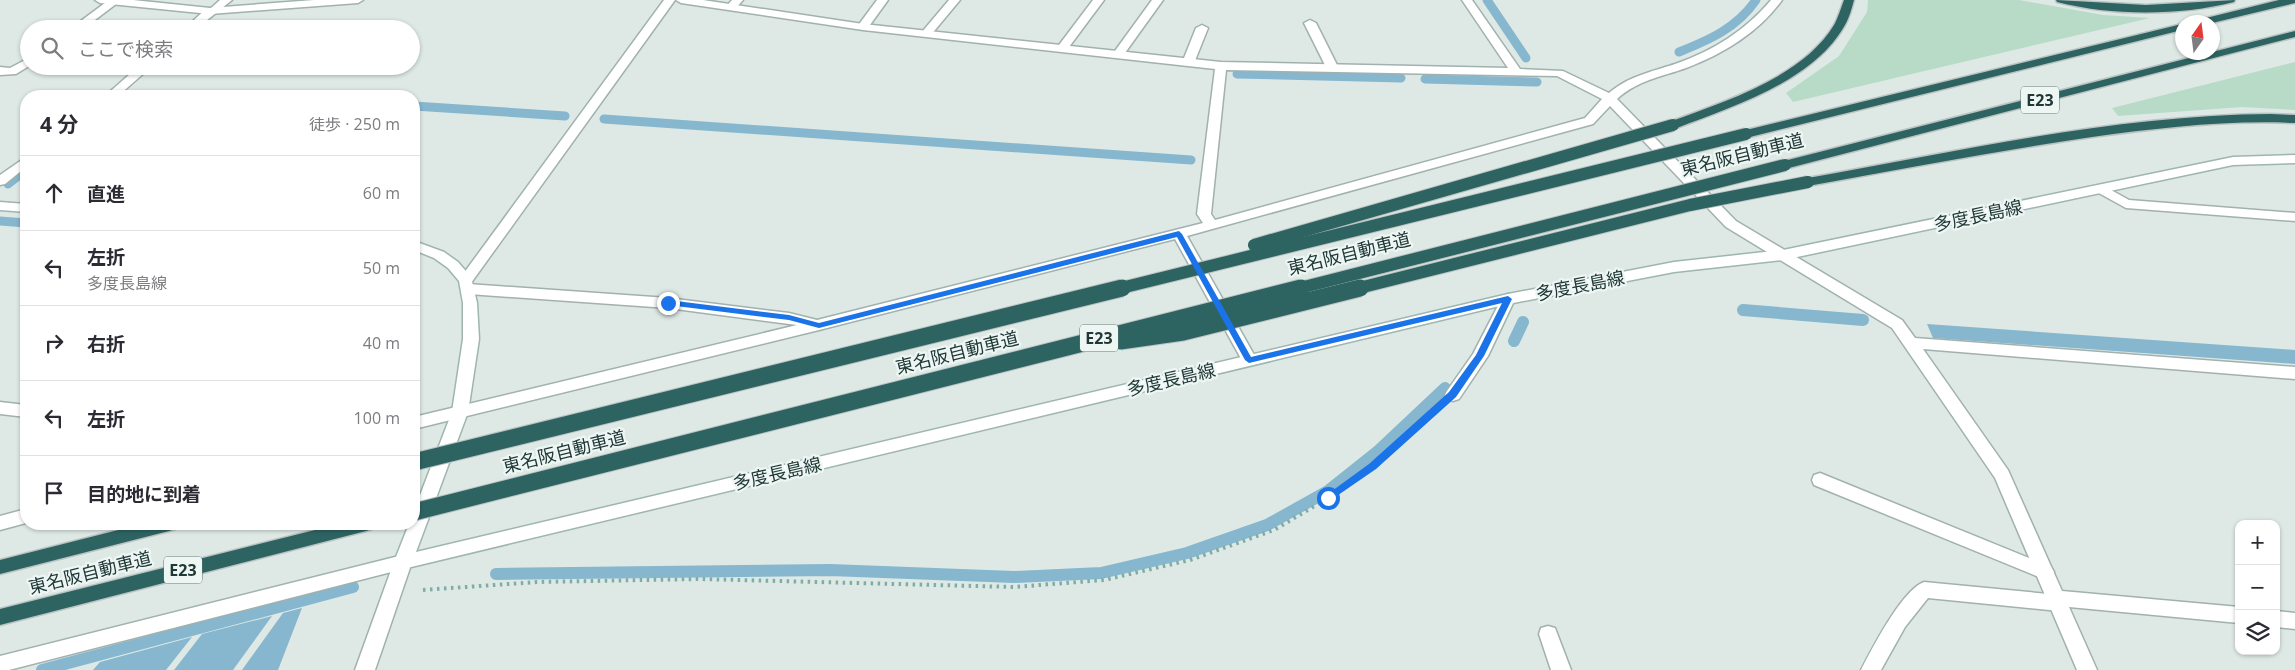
<!DOCTYPE html>
<html lang="ja">
<head>
<meta charset="utf-8">
<style>
	:root { --surface:#fff; --page:#f2f2f3; --text:#2b2b33; --muted:#7c7c81; --line:#e1e1e2 }
	body { margin:0; font-family:"Open Sans","Noto Sans JP",sans-serif; background:var(--page); color:var(--text) }
	.controls { position:absolute; right:15px; bottom:15px; display:grid; overflow:hidden; border-radius:10px; box-shadow:0 1px 4px #0004 }
	.controls button { width:45px; height:45px; display:grid; place-items:center; padding:0; border:0; border-bottom:1px solid var(--line); background:var(--surface); color:var(--text); font:25px sans-serif }
	.compass { position:absolute; left:2175px; top:15px; width:45px; height:45px; border-radius:50%; background:var(--surface); box-shadow:0 1px 4px #0004; rotate:14deg }
	.stop { position:absolute; width:15px; height:15px; margin:-11px; border:4px solid #1a73e8; border-radius:50%; background:#fff }
	.stop.end { background:#1a73e8; border-color:#fff; box-shadow:0 1px 5px #0008 }
	.list { margin:0; padding:0; list-style:none }
	h2 { display:flex; justify-content:space-between; align-items:center; height:65px; margin:0; padding:0 20px; font-size:21px }
	h2 small { font-size:16px; font-weight:400; color:var(--muted) }
	.list li { display:grid; grid-template-columns:32px 1fr auto; gap:15px; align-items:center; box-sizing:border-box; height:75px; padding:0 20px; border-top:1px solid var(--line) }
	.list b { display:block; font-size:19px; white-space:nowrap }
	.list p { margin:0; font-size:16px; white-space:nowrap; color:var(--muted) }
	.list em { font-size:16px; font-style:normal; color:var(--muted) }
	.icon { flex:none; width:28px; height:28px; fill:none; stroke:currentColor; stroke-width:2; stroke-linecap:round; stroke-linejoin:round }
	.map { position:relative; flex:none; width:2295px; height:670px; overflow:hidden }
	.search { position:absolute; background:var(--surface); box-shadow:0 1px 4px #0004; left:20px; top:20px; width:400px; height:55px; display:flex; align-items:center; gap:12px; box-sizing:border-box; padding:0 18px; border-radius:28px; color:var(--muted); font-size:19px }
	.panel { position:absolute; background:var(--surface); box-shadow:0 1px 4px #0004; left:20px; top:90px; width:400px; height:440px; border-radius:20px }
	.map>svg:first-child { display:block }
	.green { fill:#b7dbc7 }
	.water { fill:#86b7ce }
	.lines { fill:none; stroke-linecap:round; stroke-linejoin:round }
	.stream-far1 { stroke:#86b7ce; stroke-width:9 }
	.stream { stroke:#86b7ce; stroke-width:12 }
	.service-casing { stroke:#a1b1ae; stroke-width:3 }
	.minor-casing { stroke:#a1b1ae; stroke-width:3 }
	.tertiary-casing { stroke:#a1b1ae; stroke-width:3 }
	.secondary-casing { stroke:#9eb5b0; stroke-width:3 }
	.motorway-casing { stroke:#bcc4c3; stroke-width:3 }
	.path { stroke:#7fada6; stroke-width:4; stroke-dasharray:2.5 4.5; stroke-linecap:butt }
	.service { fill:#fff; fill-rule:evenodd }
	.minor { fill:#fff; fill-rule:evenodd }
	.tertiary { fill:#fff; fill-rule:evenodd }
	.secondary { fill:#fff; fill-rule:evenodd }
	.motorway { fill:#2d6462; fill-rule:evenodd }
	.motorway-bridge-far1-casing { stroke:#bcc4c3; stroke-width:14; stroke-linecap:butt }
	.motorway-bridge-casing { stroke:#bcc4c3; stroke-width:19; stroke-linecap:butt }
	.motorway-bridge-far1 { stroke:#2d6462; stroke-width:12 }
	.motorway-bridge { stroke:#2d6462; stroke-width:17 }
	.route { fill:#1a73e8 }
	.labels { text-anchor:middle; dominant-baseline:central; stroke-width:4.5; stroke-linejoin:round; paint-order:stroke }
	.shield { fill:#eef6f4; stroke:#5e726f; stroke-width:1 }
	.shield-label { font-size:16px; font-weight:bold; fill:#203936 }
	.street-label { font-size:18px; fill:#203936; stroke:#eef6f4 }
</style>
</head>
<body>
<div class="map">
<svg width="2295" height="670" viewBox="0 0 2295 670">
	<rect width="100%" height="100%" fill="#dee9e6"/>
	<!-- green -->
	<g class="green">
		<polygon points="1868,0 2019,0 2103,15 2150,18 1793,102 1786,93 1839,56 1867,12"/>
		<polygon points="2295,62 2295,110 2242,107 2118,116 2112,108"/>
	</g>
	<!-- water -->
	<g class="water">
		<polygon points="1927,324 2295,350 2295,364 1933,338"/>
		<polygon points="302,608 278,670 242,670 283,613"/>
		<polygon points="272,616 233,670 174,670 202,634"/>
		<polygon points="192,637 166,670 93,670 100,662"/>
	</g>
	<g class="lines">
		<!-- stream-far1 -->
		<g class="stream-far1">
			<polyline points="1487,0 1526,58"/>
			<path d="M1679,52c30,-12 58,-24 77,-52"/>
			<polyline points="1237,74 1401,78"/>
			<polyline points="1425,79 1537,82"/>
			<polyline points="414,106 565,116"/>
			<polyline points="604,119 1191,160"/>
			<polyline points="8,184 26,170"/>
			<polyline points="0,221 26,223"/>
		</g>
		<!-- stream -->
		<g class="stream">
			<polyline points="1743,310 1863,320"/>
			<polyline points="1514,341 1523,322"/>
			<polyline points="496,574 830,570 1014,577 1101,573 1187,553 1267,525 1328,491 1377,452 1445,388"/>
			<polyline points="42,670 353,587"/>
		</g>
		<defs>
			<g id="service">
				<polygon points="109,0 120,1 83,29 70,29"/>
				<polygon points="220,0 232,0 196,29 184,29 206,9 211,8"/>
				<polygon points="732,0 743,0 735,9 727,9 726,7"/>
				<polygon points="877,0 888,0 867,29 859,29 857,27"/>
				<polygon points="949,0 960,0 930,36 922,36 920,34 922,32"/>
				<polygon points="1093,0 1104,0 1066,51 1058,51 1056,49"/>
				<polygon points="1152,0 1163,0 1122,57 1114,57 1112,55"/>
				<polygon points="1310,20 1316,23 1339,69 1337,71 1329,71 1327,69 1304,23"/>
				<polygon points="1202,25 1208,28 1194,63 1192,65 1184,65 1182,63 1196,28"/>
				<polygon points="29,58 29,66 16,74 0,75 0,67 10,68"/>
				<polygon points="139,66 152,66 118,96 105,96"/>
				<polygon points="26,157 26,167 5,184 0,185 0,175"/>
				<polygon points="1820,473 2051,567 2054,572 2051,577 2045,579 2039,577 1814,485 1812,480 1814,475"/>
				<path d="M1924,582l135,13 6,3 3,5 -3,5 -6,3 -131,-13 -23,29 -24,43h-20c11,-21 41,-80 63,-88z"/>
				<polygon points="1548,626 1555,628 1571,670 1551,670 1539,634 1541,628"/>
			</g>
			<g id="minor">
				<polygon points="95,0 133,0 210,8 314,0 363,0 358,3 210,14 100,3"/>
				<path d="M664,0h11l-204,283 -3,1 200,14 121,15 28,7 386,-97 -6,-9 18,-145 -352,-39 -182,-27 -5,-3h27l160,24 358,38 287,6 -46,-68h10l48,69 43,2 46,22c20,-17 42,-21 66,-29 38,-13 71,-34 96,-64h11c-23,32 -59,54 -96,68 -25,9 -48,12 -69,31l119,122 166,99 13,18 380,29v12l-372,-30 85,121 54,121 177,16v16l-170,-16 28,63h-20l-82,-192 -103,-150 -166,-101 -116,-121 -17,18 -406,112 70,124 -3,4h-10l-69,-125 -356,91 -405,99v-12l383,-92 -129,-17 -200,-14 -5,-2 -2,-3 5,-4 -5,-2 -2,-3 2,-3zM1226,70l331,6 45,23 -17,19 -370,102 -4,-6z"/>
				<polygon points="2102,185 2129,200 2295,213 2295,221 2126,208 2097,192 2095,189"/>
				<polygon points="1508,294 1513,296 1515,299 1488,356 1459,399 1453,401 1447,399 1445,395 1447,391 1473,354 1503,296"/>
				<polygon points="0,402 26,405 26,417 0,414"/>
				<polygon points="26,509 26,523 0,530 0,516"/>
				<polygon points="403,555 409,557 412,562 409,567 403,569 9,670 0,670 0,656"/>
				<polygon points="2276,611 2295,613 2295,629 2276,627"/>
			</g>
			<polygon id="tertiary" points="403,555 409,557 412,562 375,670 355,670 394,562 397,557"/>
			<g id="secondary">
				<polygon points="2295,155 2295,163 2233,165 1783,260 1674,272 1508,304 403,569 397,567 394,562 409,524 414,524 414,511 452,412 463,339 463,303 459,281 448,268 434,258 414,250 414,241 444,252 458,262 471,277 477,303 479,339 468,412 416,552 1508,294 1674,262 1783,250 2233,157"/>
				<polygon points="0,202 26,204 26,212 0,210"/>
			</g>
			<g id="motorway">
				<path d="M1844,0h10c-2,8 -5,18 -9,25 -31,56 -111,81 -168,103h-8l-2,-3 2,-3c54,-20 133,-44 165,-97 4,-7 7,-17 10,-25z"/>
				<path d="M2056,0l90,5 89,-5 -1,2c-55,14 -122,14 -177,0z"/>
				<polygon points="2279,0 2295,0 2295,3 2212,23 2196,22 2198,20"/>
				<polygon points="2182,24 2182,30 1746,138 1740,134 1742,131"/>
				<polygon points="2295,31 2295,37 1785,169 1779,165 1780,162"/>
				<path d="M2271,114l24,1v8c-69,-3 -136,5 -203,14 -95,14 -190,32 -284,49l-7,-4 7,-4c152,-27 308,-63 463,-64z"/>
				<polygon points="142,524 178,524 175,529 169,531 0,574 0,560"/>
				<polygon points="339,524 375,524 372,529 366,531 0,625 0,609"/>
			</g>
		</defs>
		<!-- service casing -->
		<use href="#service" class="service-casing"/>
		<!-- minor casing -->
		<use href="#minor" class="minor-casing"/>
		<!-- tertiary casing -->
		<use href="#tertiary" class="tertiary-casing"/>
		<!-- secondary casing -->
		<use href="#secondary" class="secondary-casing"/>
		<!-- motorway casing -->
		<use href="#motorway" class="motorway-casing"/>
		<!-- path -->
		<polyline class="path" points="423,590 537,582 700,579 1014,587 1104,580 1190,560 1274,530 1328,498 1373,466 1434,412"/>
		<!-- service -->
		<use href="#service" class="service"/>
		<!-- minor -->
		<use href="#minor" class="minor"/>
		<!-- tertiary -->
		<use href="#tertiary" class="tertiary"/>
		<!-- secondary -->
		<use href="#secondary" class="secondary"/>
		<!-- motorway -->
		<use href="#motorway" class="motorway"/>
		<defs>
			<g id="motorway-bridge-far1">
				<polyline points="1254,245 1673,125"/>
				<polyline points="1117,289 1746,134"/>
				<polyline points="1296,289 1785,165"/>
				<polyline points="1355,289 1690,205 1808,182"/>
			</g>
			<g id="motorway-bridge">
				<polyline points="1120,341 1183,332 1360,288"/>
				<polyline points="414,462 1122,288"/>
				<polyline points="414,512 1301,288"/>
			</g>
		</defs>
		<!-- motorway-bridge-far1 casing -->
		<use href="#motorway-bridge-far1" class="motorway-bridge-far1-casing"/>
		<!-- motorway-bridge casing -->
		<use href="#motorway-bridge" class="motorway-bridge-casing"/>
		<!-- motorway-bridge-far1 -->
		<use href="#motorway-bridge-far1" class="motorway-bridge-far1"/>
		<!-- motorway-bridge -->
		<use href="#motorway-bridge" class="motorway-bridge"/>
	</g>
	<!-- route -->
	<polygon class="route" points="1179,231 1182,234 1251,357 1508,296 1512,299 1484,356 1456,397 1376,469 1328,502 1324,498 1325,496 1369,464 1449,392 1476,355 1502,303 1249,363 1245,360 1177,237 819,328 789,320 668,305 664,303 668,300 789,315 819,323"/>
	<g class="labels">
		<!-- shield labels -->
		<g class="shield">
			<rect x="2021" y="86.5" width="38" height="27" rx="4"/>
			<rect x="1080" y="324.5" width="38" height="27" rx="4"/>
			<rect x="164" y="556.5" width="38" height="27" rx="4"/>
		</g>
		<g class="shield-label">
			<text x="2040" y="100">E23</text>
			<text x="1099" y="338">E23</text>
			<text x="183" y="570">E23</text>
		</g>
		<!-- street labels -->
		<g class="street-label">
			<text transform="translate(1742 154) rotate(-14)">東名阪自動車道</text>
			<text transform="translate(1978 215) rotate(-12)">多度長島線</text>
			<text transform="translate(1349 253) rotate(-14)">東名阪自動車道</text>
			<text transform="translate(1580 285) rotate(-11)">多度長島線</text>
			<text transform="translate(957 352) rotate(-14)">東名阪自動車道</text>
			<text transform="translate(1171 379) rotate(-13)">多度長島線</text>
			<text transform="translate(564 451) rotate(-14)">東名阪自動車道</text>
			<text transform="translate(777 473) rotate(-13)">多度長島線</text>
			<text transform="translate(90 572) rotate(-14)">東名阪自動車道</text>
		</g>
	</g>
</svg>
<div class="controls">
<button>+</button>
<button>−</button>
<button><svg class="icon" aria-label="layers" viewBox="0 0 24 24"><path d="M12 4l9 5-9 5-9-5zM3 14l9 5 9-5"/></svg></button>
</div>
<svg class="compass" viewBox="-18 -18 36 36"><path d="M0-13l5 13h-10z" fill="#e53935"/><path d="M0 13l5-13h-10z" fill="#7c7c81"/></svg>
<div class="stop" style="left:1328px;top:498px"></div>
<div class="stop end" style="left:668px;top:303px"></div>
<div class="search"><svg class="icon" aria-label="search" viewBox="0 0 24 24"><circle cx="10" cy="10" r="6"/><path d="M15 15l6 6"/></svg>ここで検索</div>
<section class="panel">
<h2>4 分<small>徒歩 · 250 m</small></h2>
<ul class="list">
<li><svg class="icon" aria-label="ahead" viewBox="0 0 24 24"><path d="M12 20V5M6 11l6-6 6 6"/></svg><div><b>直進</b></div><em>60 m</em></li>
<li><svg class="icon" aria-label="left" viewBox="0 0 24 24"><path d="M17 20v-9H6M10 6l-5 5 5 5"/></svg><div><b>左折</b><p>多度長島線</p></div><em>50 m</em></li>
<li><svg class="icon" aria-label="right" viewBox="0 0 24 24"><path d="M7 20v-9h11M14 6l5 5-5 5"/></svg><div><b>右折</b></div><em>40 m</em></li>
<li><svg class="icon" aria-label="left" viewBox="0 0 24 24"><path d="M17 20v-9H6M10 6l-5 5 5 5"/></svg><div><b>左折</b></div><em>100 m</em></li>
<li><svg class="icon" aria-label="arrive" viewBox="0 0 24 24"><path d="M6 21V4h12l-3 4 3 4H6"/></svg><div><b>目的地に到着</b></div></li>
</ul>
</section>
</div>
</body>
</html>
